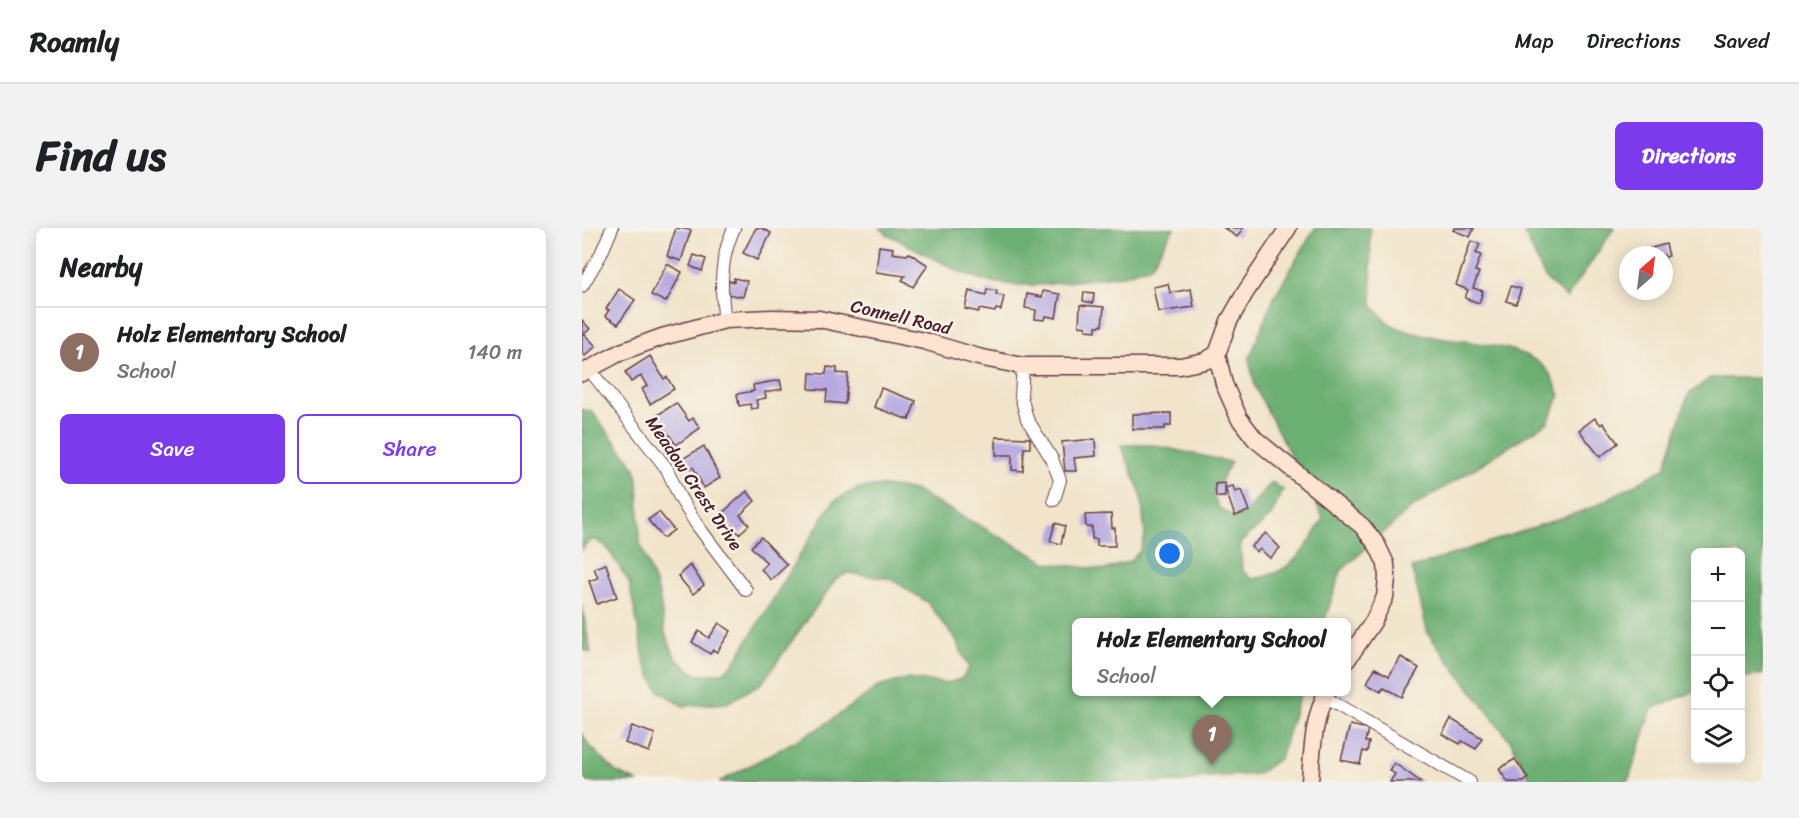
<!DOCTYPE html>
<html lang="en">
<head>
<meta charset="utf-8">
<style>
	:root { --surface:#fff; --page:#f2f2f2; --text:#202124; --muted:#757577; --line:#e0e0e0; --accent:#7c3aed }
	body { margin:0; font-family:Sriracha,sans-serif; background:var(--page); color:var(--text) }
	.controls { position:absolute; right:18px; bottom:18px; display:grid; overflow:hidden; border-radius:9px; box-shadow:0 3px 15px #0003 }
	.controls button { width:54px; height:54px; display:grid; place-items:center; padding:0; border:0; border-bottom:2px solid var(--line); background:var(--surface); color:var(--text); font:30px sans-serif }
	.compass { position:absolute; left:1037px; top:18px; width:54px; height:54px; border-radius:50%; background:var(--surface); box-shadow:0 3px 15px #0003; rotate:28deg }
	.you { position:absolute; left:588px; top:326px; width:21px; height:21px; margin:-15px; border:4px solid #fff; border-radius:50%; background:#1a73e8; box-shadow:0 0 0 9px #1a73e833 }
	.badge { display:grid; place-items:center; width:39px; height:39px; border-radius:50%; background:var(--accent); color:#fff; font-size:20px; font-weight:700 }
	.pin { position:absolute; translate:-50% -50px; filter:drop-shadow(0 2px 3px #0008) }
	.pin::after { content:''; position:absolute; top:32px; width:21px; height:18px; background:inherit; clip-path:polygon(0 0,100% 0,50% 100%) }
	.popup { position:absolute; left:490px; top:390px; width:279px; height:78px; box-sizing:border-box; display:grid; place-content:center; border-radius:9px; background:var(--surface); filter:drop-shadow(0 2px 4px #0005); font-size:20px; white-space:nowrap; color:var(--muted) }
	.popup b { font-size:22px; color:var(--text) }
	.popup::after { content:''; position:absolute; left:50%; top:100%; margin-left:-12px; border:12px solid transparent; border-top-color:var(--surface) }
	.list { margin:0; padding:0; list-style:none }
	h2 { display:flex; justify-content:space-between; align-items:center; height:78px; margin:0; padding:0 24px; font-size:26px }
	h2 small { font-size:20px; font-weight:400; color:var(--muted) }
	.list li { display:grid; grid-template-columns:39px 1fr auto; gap:18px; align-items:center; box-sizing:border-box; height:90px; padding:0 24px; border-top:2px solid var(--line) }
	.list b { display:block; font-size:22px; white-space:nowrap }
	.list p { margin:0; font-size:20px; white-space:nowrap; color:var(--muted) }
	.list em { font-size:20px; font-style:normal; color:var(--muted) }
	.actions { display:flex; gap:12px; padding:18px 24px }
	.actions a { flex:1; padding:14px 0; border:2px solid var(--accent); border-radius:9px; text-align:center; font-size:21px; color:var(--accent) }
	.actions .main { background:var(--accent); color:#fff }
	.icon { flex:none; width:33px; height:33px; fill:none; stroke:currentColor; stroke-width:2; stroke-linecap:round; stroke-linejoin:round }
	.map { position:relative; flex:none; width:1181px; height:554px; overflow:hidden; border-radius:9px }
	header { display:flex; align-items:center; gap:36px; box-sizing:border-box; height:84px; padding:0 30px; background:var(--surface); border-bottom:2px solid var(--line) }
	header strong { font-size:28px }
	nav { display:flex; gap:33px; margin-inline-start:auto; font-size:21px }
	.intro { display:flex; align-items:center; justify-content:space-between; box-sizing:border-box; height:144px; padding:0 36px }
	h1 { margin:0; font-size:42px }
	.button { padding:15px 27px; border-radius:9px; background:var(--accent); color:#fff; font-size:21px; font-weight:700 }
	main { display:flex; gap:36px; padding:0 36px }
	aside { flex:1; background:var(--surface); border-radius:9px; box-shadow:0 3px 15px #0003 }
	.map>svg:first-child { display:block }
	.forest { fill:#6caf72; stroke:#5b674e; stroke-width:1.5 }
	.building { fill:#b6a9e0 }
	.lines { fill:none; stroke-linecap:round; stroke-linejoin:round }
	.street-casing { stroke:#633d43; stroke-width:14 }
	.secondary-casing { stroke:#633d43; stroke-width:19 }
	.street { stroke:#fff; stroke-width:12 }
	.secondary { stroke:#fde4d1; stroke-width:16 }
	.labels { text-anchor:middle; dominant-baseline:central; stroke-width:5; stroke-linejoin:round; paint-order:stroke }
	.street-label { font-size:18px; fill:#4a1f2b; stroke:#f7f3e8 }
</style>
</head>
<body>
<header>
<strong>Roamly</strong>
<nav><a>Map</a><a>Directions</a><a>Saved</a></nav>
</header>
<div class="intro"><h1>Find us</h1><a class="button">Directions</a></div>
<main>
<aside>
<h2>Nearby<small></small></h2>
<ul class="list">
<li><span class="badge" style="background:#8d6e63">1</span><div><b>Holz Elementary School</b><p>School</p></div><em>140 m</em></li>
</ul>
<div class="actions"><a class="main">Save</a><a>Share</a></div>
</aside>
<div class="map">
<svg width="1181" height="554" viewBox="0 0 1181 554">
	<rect width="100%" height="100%" fill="#f7f3e8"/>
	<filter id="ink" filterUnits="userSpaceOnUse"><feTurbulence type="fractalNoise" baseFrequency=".0167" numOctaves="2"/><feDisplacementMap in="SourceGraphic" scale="12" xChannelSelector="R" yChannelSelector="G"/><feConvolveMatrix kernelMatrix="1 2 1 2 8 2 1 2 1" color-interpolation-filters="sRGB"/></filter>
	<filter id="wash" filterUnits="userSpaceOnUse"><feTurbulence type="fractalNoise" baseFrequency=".008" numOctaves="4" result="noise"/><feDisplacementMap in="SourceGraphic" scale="24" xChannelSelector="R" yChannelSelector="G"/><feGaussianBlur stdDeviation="1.35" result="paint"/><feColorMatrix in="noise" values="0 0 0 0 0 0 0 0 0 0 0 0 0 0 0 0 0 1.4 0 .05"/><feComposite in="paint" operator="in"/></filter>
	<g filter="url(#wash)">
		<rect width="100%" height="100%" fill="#f1e4ca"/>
		<!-- forest -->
		<g class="forest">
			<polygon points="298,0 592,0 569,38 542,47 460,57 433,57 403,53 378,44 305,6"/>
			<path d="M733,0h55l2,77c6,6 12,16 20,20 41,22 122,9 155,45 6,6 9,17 13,25l-12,27 -138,87 -69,62 -17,51h-247v70h224l-21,66 -22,16 -56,3 -16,5h-467l102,-55 57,-40 28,-8 41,4 14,-4 8,-11 -13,-28 -29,-38 -36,-23 -43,-6 -12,6 -74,104 -35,20 -44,3 -24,-15 -14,-27 -16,-82 -23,-36 -12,-7 -10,7 -2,6v-143l10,3 42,54 4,12 2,65 19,51 6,39 11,26 21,16 26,-2 11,-10 91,-149 9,-13 24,-13 26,-2 30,4 134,73 57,7 25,-9 10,-10 5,-15 -4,-42 -20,-49h32l78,17 -18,33 6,13 13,8 13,-4 27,-30 11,8 -12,26 -31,27 2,27 10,9c38,-4 55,-30 71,-61l-68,-131 -6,-28 25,-62z"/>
			<polygon points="940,0 1032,0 985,70 963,50"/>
			<polygon points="1128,150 1181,150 1181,446 1159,450 1158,325 1114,325 1113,463 1070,481 1046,554 950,554 929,514 846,406 830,340 1009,280 1083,240 1106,167"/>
			<polygon points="0,378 9,425 0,421"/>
			<polygon points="0,505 6,516 34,544 56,554 0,554"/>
		</g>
		<g id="blocks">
			<!-- building -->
			<g class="building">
				<polygon points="94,0 109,2 99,33 85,28"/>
				<polygon points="174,0 179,0 189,5 175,32 161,25"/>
				<polygon points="642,0 661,0 655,9"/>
				<polygon points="872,0 892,0 888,9 871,2"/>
				<polygon points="889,13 898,16 894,25 899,27 893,43 897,44 891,60 901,63 897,75 883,70 886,62 874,57"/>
				<polygon points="1084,16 1087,28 1083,29 1086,40 1082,41 1082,27 1060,27 1059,23"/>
				<polygon points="297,18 311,20 310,25 325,27 327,25 346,37 331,59 320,52 323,48 294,44"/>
				<polygon points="112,27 124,31 120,43 108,38"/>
				<polygon points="85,36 100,44 84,74 69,67"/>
				<polygon points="152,50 165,53 161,69 144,66 147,53 152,54"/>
				<polygon points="586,56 588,65 609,61 612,79 576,84 571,59"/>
				<polygon points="929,58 939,61 934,76 924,73"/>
				<polygon points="37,61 53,72 36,96 23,88 27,82 24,81"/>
				<polygon points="405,61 415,63 414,67 422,68 419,82 414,81 413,84 397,81 397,84 383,81 387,63 404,67"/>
				<polygon points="461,63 478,66 474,90 464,88 463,92 453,91 454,82 443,80 445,66 460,69"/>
				<polygon points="502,64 512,65 511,75 501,73"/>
				<polygon points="498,77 522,79 520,98 514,98 514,103 504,102 504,99 497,98"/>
				<polygon points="0,92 8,101 2,106 14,118 3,128 0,125"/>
				<polygon points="68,128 82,151 85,149 92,161 68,176 60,161 65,158 59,148 49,154 43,144"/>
				<polygon points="245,139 255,140 255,145 266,146 263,176 244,174 245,162 227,161 228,145 244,146"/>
				<polygon points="198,152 200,161 183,164 184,170 174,172 176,180 169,181 168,176 157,178 155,166 172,163 171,157"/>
				<polygon points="299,160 334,173 327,192 292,179"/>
				<polygon points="94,175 107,193 111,190 118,200 94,217 74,188"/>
				<polygon points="589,185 589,198 583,198 583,201 550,201 550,186"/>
				<polygon points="1013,190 1019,197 1021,195 1036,215 1018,229 997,202"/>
				<polygon points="414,209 448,210 448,220 442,220 441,243 430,242 430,227 414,227"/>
				<polygon points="513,211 514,228 492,230 494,243 483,243 480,214"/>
				<polygon points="122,218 138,250 122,260 111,239 108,241 102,230"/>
				<polygon points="643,255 643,269 634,269 633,256"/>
				<polygon points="651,258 653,264 659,262 667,283 653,288 643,260"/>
				<polygon points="165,263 173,273 158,287 167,297 157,306 139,286"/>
				<polygon points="77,284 92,302 81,310 66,292"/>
				<polygon points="529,286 530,300 533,300 533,318 515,318 515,311 510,311 510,299 504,299 503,287"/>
				<polygon points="473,295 483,298 479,316 468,313"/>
				<polygon points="684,305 698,320 688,330 678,321 675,324 669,319"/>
				<polygon points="179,309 205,337 189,352 179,341 185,335 169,319"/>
				<polygon points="24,336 35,369 15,376 7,353 16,350 12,340"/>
				<polygon points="108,337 122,357 111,366 96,348"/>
				<polygon points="137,395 149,403 135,424 131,422 128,426 110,414 117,403 127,410"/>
				<polygon points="819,429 837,440 820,469 802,459 799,463 785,455 793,440 807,448"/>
				<polygon points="869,491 900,510 894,521 880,513 878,516 860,506"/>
				<polygon points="768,497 786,501 783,514 787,514 785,524 781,523 778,536 759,532"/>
				<polygon points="50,498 73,506 67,524 43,515"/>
				<polygon points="933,531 946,550 942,554 926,554 917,541"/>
				<polygon points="812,535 839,554 808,554 813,546 807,542"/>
			</g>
		</g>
	</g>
	<g filter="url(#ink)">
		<use href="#blocks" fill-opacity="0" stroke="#633d43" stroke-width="1.5"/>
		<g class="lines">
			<defs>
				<g id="street">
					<polyline points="0,58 19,26 30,0"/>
					<path d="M143,92c-5,-33 -5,-61 9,-92"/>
					<polyline points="441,138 439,168 445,191 470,231 478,252 472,272"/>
					<polyline points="7,141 85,241 98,270 115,297 164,362"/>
					<polyline points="742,469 888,554"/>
				</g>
				<g id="secondary">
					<polyline points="706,0 663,65 647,93 635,126 642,156 657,190 673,211 780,298 795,317 804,336 805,350 803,369 791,394 765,432"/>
					<polyline points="0,145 39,124 80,109 143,92 190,90 237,91 342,113 396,129 441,138 598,138 623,133 635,126"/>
					<path d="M728,554c2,-29 3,-64 17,-90"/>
				</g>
			</defs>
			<!-- street casing -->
			<use href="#street" class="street-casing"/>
			<!-- secondary casing -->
			<use href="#secondary" class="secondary-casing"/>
			<!-- street -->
			<use href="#street" class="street"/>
			<!-- secondary -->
			<use href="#secondary" class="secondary"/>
		</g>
	</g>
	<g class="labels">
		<!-- street labels -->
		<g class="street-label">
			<text transform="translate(319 89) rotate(13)">Connell Road</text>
			<text transform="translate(112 255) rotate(56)">Meadow Crest Drive</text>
		</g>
	</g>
</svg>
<div class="controls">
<button>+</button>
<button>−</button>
<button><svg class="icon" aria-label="locate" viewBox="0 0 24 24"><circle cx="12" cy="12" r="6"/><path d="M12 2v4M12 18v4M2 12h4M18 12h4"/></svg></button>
<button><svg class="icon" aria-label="layers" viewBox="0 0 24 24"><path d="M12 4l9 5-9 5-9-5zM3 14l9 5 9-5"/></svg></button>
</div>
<svg class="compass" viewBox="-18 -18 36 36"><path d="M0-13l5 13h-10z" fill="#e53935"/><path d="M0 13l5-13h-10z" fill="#757577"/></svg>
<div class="you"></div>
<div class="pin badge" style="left:630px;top:537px;background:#8d6e63">1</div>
<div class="popup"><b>Holz Elementary School</b>School</div>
</div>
</main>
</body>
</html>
